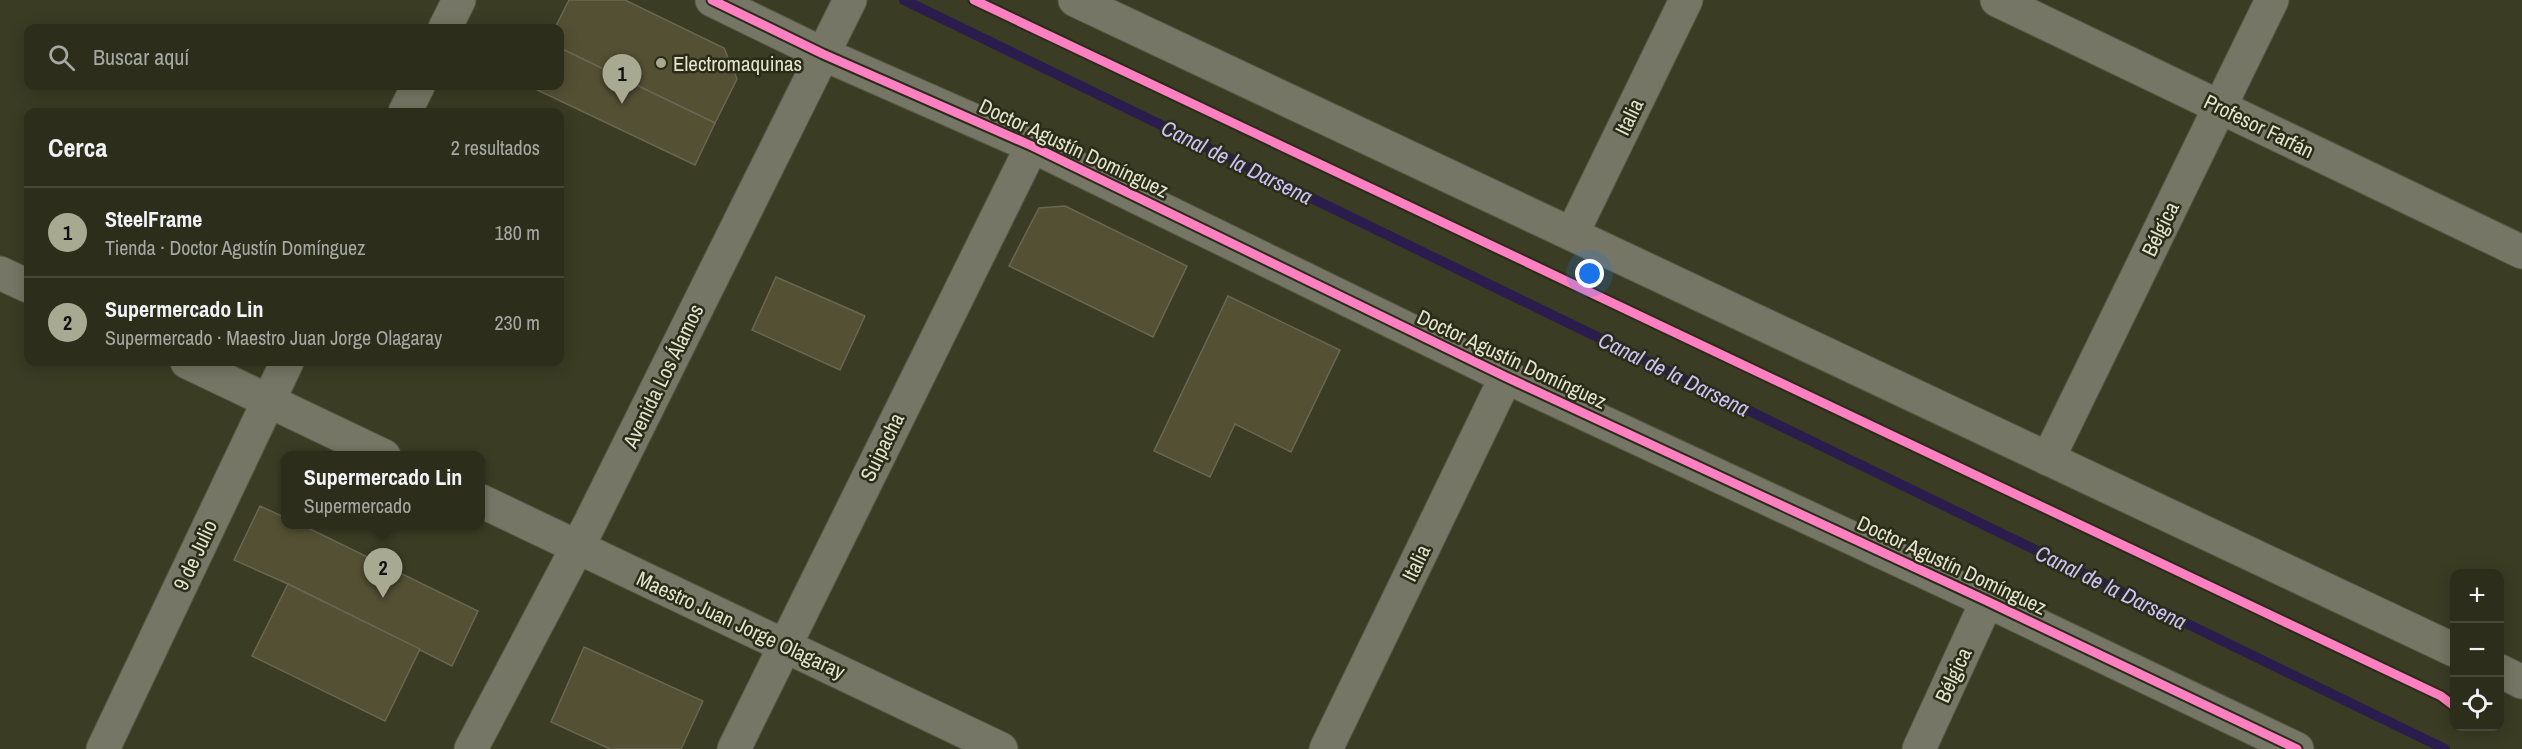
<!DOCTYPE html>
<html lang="es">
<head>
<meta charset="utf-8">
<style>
	:root { --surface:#2c2d1b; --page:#343524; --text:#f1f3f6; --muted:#a6a8a3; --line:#48493a; --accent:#a8a991 }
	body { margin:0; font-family:"Archivo Narrow",sans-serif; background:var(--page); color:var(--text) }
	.controls { position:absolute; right:18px; bottom:18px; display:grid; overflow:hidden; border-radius:12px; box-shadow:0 3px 15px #0003 }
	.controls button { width:54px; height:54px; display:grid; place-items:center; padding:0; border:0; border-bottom:2px solid var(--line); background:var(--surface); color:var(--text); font:30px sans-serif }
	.you { position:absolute; left:1590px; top:274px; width:21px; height:21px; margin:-15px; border:4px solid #fff; border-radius:50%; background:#1a73e8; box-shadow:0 0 0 9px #1a73e833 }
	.badge { display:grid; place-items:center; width:39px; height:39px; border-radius:50%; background:var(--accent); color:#111; font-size:20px; font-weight:700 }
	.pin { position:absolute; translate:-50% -50px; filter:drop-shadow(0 2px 3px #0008) }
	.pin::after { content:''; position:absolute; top:32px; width:21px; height:18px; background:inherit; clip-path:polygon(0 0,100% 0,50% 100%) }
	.popup { position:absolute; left:281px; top:451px; width:204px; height:78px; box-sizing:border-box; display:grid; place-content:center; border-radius:12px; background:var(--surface); filter:drop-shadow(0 2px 4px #0005); font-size:20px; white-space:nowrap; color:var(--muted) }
	.popup b { font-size:22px; color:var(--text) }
	.popup::after { content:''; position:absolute; left:50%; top:100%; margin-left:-12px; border:12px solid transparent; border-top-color:var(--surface) }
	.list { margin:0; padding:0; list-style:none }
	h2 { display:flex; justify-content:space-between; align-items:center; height:78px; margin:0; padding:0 24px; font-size:26px }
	h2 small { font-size:20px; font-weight:400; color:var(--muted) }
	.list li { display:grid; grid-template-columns:39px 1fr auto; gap:18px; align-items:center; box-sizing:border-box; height:90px; padding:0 24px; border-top:2px solid var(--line) }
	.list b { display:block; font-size:22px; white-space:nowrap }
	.list p { margin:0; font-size:20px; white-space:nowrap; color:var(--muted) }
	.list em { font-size:20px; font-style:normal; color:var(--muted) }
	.icon { flex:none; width:33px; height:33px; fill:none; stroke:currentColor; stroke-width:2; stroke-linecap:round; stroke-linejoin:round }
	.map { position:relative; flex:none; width:2522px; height:749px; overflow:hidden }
	.search { position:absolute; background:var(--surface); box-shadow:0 3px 15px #0003; left:24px; top:24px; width:540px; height:66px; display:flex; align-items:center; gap:15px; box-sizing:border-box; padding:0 21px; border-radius:12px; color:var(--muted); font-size:22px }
	.panel { position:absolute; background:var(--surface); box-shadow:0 3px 15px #0003; left:24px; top:108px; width:540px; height:258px; border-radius:12px }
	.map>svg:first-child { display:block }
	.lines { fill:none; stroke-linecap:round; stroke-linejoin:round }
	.stream { stroke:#2a1c4c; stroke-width:10 }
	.building { fill:#535034; stroke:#696653; stroke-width:1.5 }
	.minor-casing { stroke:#565843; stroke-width:35 }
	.tertiary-casing { stroke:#565843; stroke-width:35 }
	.secondary-casing { stroke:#565843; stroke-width:35 }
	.minor { stroke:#757665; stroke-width:33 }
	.tertiary { stroke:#757665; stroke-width:33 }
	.secondary { stroke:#757665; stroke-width:33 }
	.cycleway-casing { stroke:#2a2b18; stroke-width:13 }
	.cycleway { stroke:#ff80c0; stroke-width:9 }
	.poi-dot { fill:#a8a991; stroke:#2a2b18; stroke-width:2 }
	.labels { text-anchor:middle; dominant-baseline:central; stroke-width:5; stroke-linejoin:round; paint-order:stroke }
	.poi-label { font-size:21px; fill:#e2e4cc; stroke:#2a2b18; text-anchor:start }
	.street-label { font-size:21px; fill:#e2e4cc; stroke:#2a2b18 }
	.water-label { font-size:22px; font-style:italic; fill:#cac3f9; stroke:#2a2b18 }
</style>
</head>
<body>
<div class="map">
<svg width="2522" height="749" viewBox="0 0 2522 749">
	<rect width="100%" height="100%" fill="#3b3c24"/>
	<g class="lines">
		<!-- stream -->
		<polyline class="stream" points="904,0 2445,749"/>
	</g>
	<!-- building -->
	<g class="building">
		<polygon points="569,0 625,0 724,48 737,79 715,123 560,48 560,28 555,28"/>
		<polygon points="560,48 715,123 695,165 529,86 560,86"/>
		<polygon points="1065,206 1187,266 1153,337 1009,266 1039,208"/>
		<polygon points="776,277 865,316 840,370 752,330"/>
		<polygon points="1228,296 1340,350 1291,452 1235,424 1210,477 1154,451"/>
		<polygon points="260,506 286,518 286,524 300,524 478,611 452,666 288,584 234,560"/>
		<polygon points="288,584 420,649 385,721 252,656"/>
		<polygon points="584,647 703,701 681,749 610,749 551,722"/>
	</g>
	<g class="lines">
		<defs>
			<g id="minor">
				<polyline points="1075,0 2454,650"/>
				<polyline points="1997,0 2522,252"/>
				<polyline points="445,28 459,0"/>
				<polyline points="405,112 418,86"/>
				<polyline points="1572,234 1686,0"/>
				<polyline points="0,273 28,286"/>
				<polyline points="187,362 384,456"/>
				<polyline points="2048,459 2272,0"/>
				<polyline points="481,501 1001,749"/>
				<polyline points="2500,671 2522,682"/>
				<polyline points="103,749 287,362"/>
				<polyline points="734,749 1032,146"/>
				<polyline points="1326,749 1506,377"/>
				<polyline points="1919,749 1987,601"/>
			</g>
			<polyline id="tertiary" points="712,0 823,54 1032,146 1506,377 1987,601 2297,749"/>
			<polyline id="secondary" points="471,749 589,525 850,0"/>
		</defs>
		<!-- minor casing -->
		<use href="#minor" class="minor-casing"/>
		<!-- tertiary casing -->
		<use href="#tertiary" class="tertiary-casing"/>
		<!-- secondary casing -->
		<use href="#secondary" class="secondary-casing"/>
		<!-- minor -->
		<use href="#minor" class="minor"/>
		<!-- tertiary -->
		<use href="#tertiary" class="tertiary"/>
		<!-- secondary -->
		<use href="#secondary" class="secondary"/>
		<defs>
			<g id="cycleway">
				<polyline points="712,0 823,54 1032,146 1506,377 1987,601 2297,749"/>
				<polyline points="974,0 2441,696 2454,706"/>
			</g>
		</defs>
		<!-- cycleway casing -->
		<use href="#cycleway" class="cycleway-casing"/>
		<!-- cycleway -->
		<use href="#cycleway" class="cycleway"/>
	</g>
	<!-- markers -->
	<circle class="poi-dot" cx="661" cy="63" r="6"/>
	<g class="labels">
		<!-- poi labels -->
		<g class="poi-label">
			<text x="673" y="63">Electromaquinas</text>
		</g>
		<!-- street labels -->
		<g class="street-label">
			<text transform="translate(1629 117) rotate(-64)">Italia</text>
			<text transform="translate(2259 126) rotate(26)">Profesor Farfán</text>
			<text transform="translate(1074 148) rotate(25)">Doctor Agustín Domínguez</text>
			<text transform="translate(2160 229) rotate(-64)">Bélgica</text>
			<text transform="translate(1512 359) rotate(25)">Doctor Agustín Domínguez</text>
			<text transform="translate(663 376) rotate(-64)">Avenida Los Álamos</text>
			<text transform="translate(882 447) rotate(-64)">Suipacha</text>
			<text transform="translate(195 555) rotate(-65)">9 de Julio</text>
			<text transform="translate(1416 563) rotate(-64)">Italia</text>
			<text transform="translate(1952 565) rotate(25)">Doctor Agustín Domínguez</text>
			<text transform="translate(741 625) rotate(25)">Maestro Juan Jorge Olagaray</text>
			<text transform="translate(1953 675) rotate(-65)">Bélgica</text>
		</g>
		<!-- water labels -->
		<g class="water-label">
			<text transform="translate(1237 162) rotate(26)">Canal de la Darsena</text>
			<text transform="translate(1674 374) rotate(26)">Canal de la Darsena</text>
			<text transform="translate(2111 587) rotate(26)">Canal de la Darsena</text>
		</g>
	</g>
</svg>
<div class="controls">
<button>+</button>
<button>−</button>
<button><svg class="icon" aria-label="locate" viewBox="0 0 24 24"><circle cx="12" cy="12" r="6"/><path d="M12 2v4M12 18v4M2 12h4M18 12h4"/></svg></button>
</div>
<div class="you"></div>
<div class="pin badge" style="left:622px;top:104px">1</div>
<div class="pin badge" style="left:383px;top:598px">2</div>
<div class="popup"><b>Supermercado Lin</b>Supermercado</div>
<div class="search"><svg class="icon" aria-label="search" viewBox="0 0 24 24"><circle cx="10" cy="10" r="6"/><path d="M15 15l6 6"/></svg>Buscar aquí</div>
<section class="panel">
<h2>Cerca<small>2 resultados</small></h2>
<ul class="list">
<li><span class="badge">1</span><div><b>SteelFrame</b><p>Tienda · Doctor Agustín Domínguez</p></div><em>180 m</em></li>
<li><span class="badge">2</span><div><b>Supermercado Lin</b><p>Supermercado · Maestro Juan Jorge Olagaray</p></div><em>230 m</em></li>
</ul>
</section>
</div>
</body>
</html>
